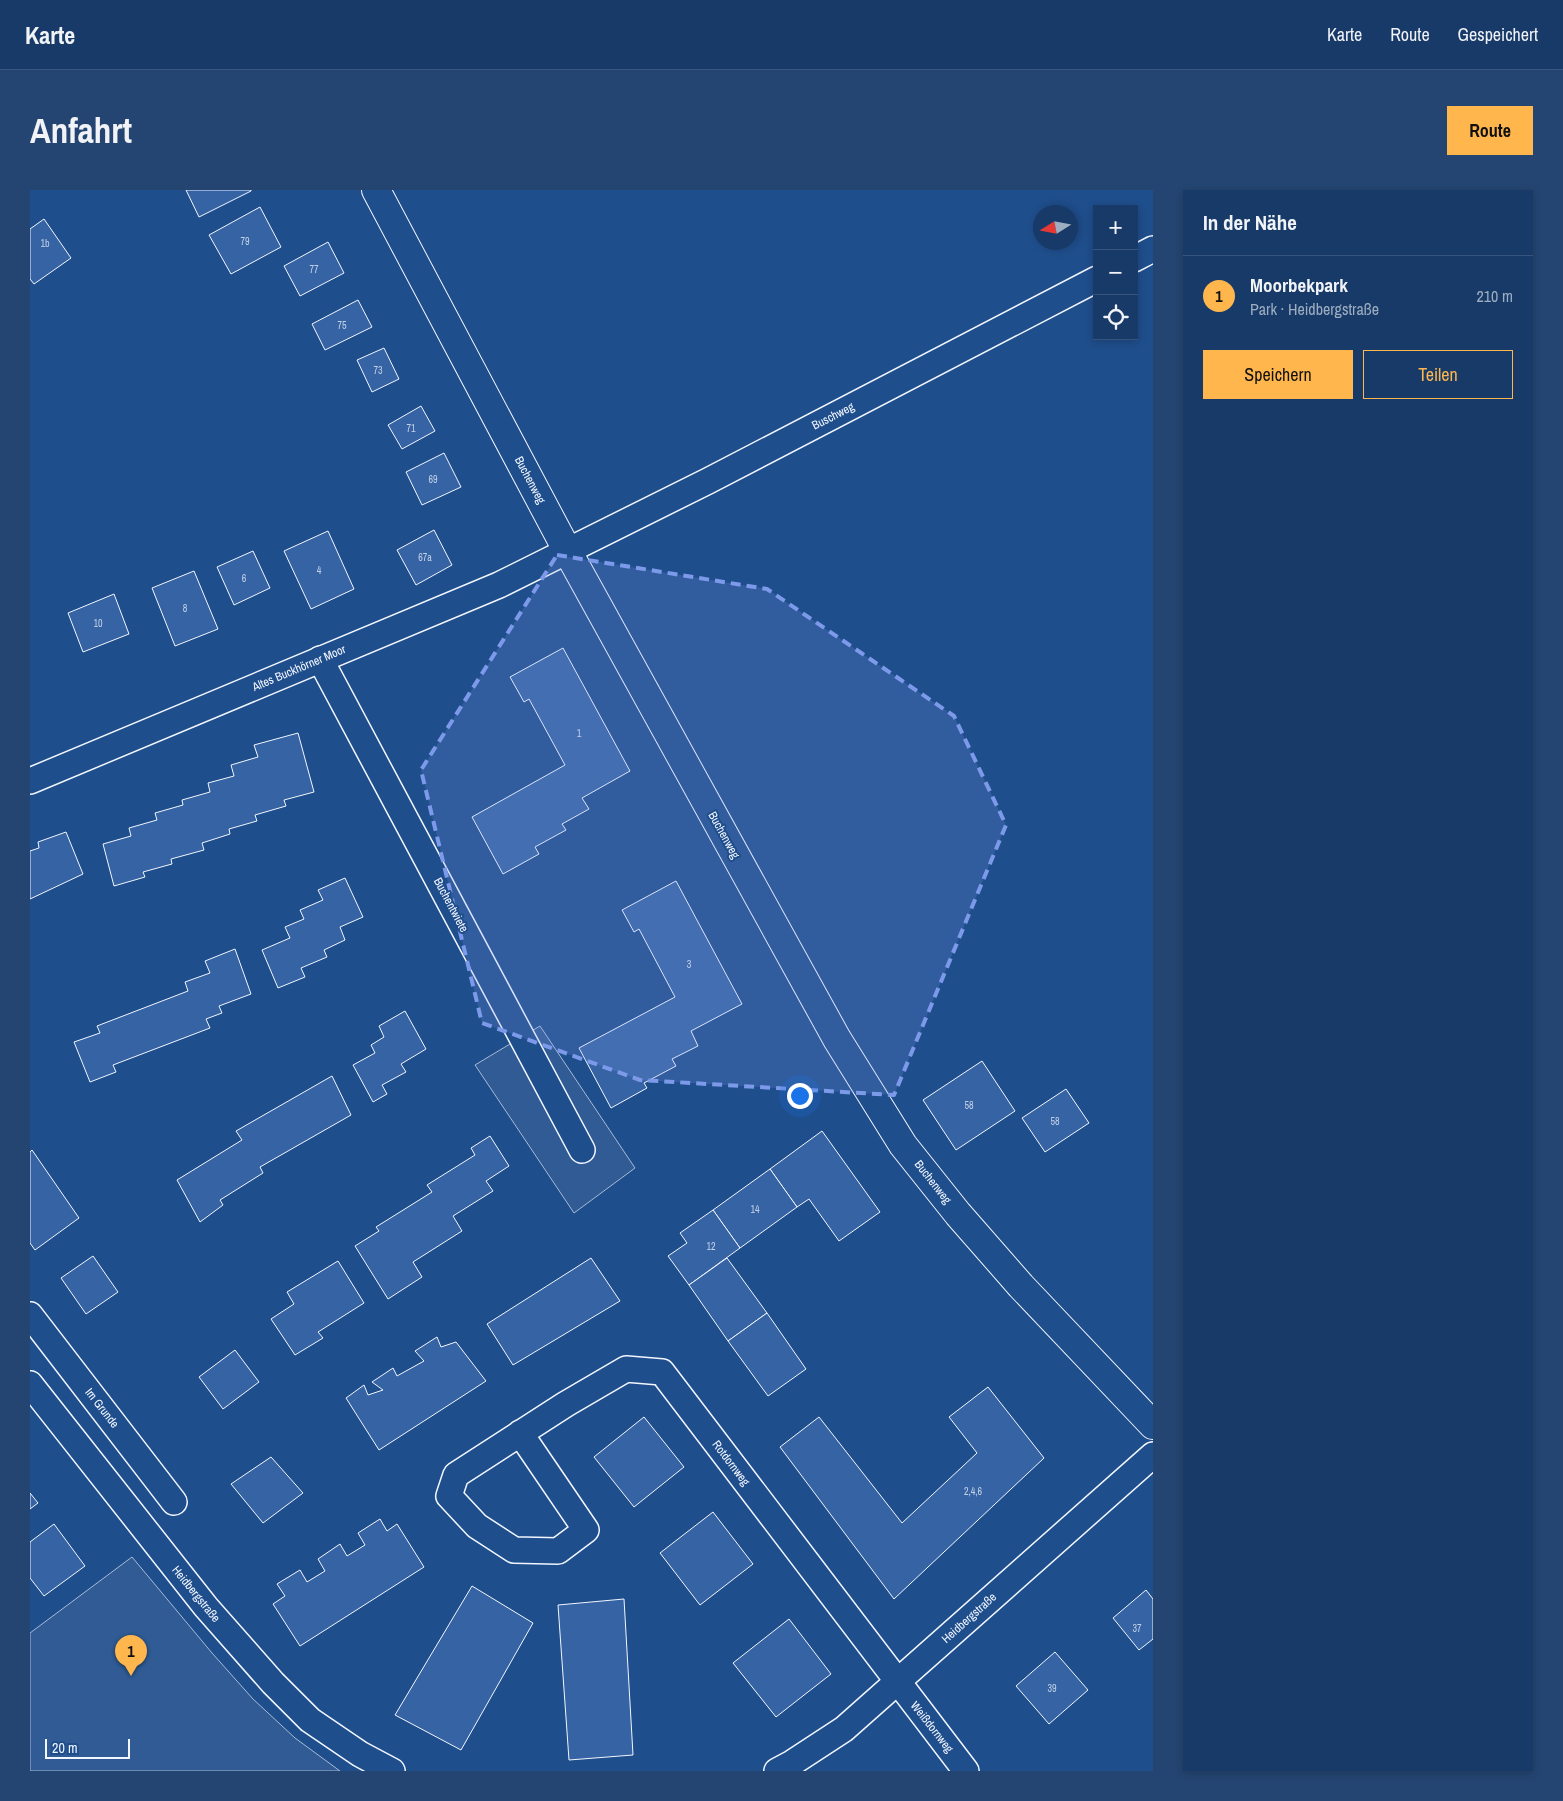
<!DOCTYPE html>
<html lang="de">
<head>
<meta charset="utf-8">
<style>
	:root { --surface:#173a69; --page:#244571; --text:#f1f3f6; --muted:#9eadc0; --line:#36547d; --accent:#ffb74d }
	body { margin:0; font-family:"Archivo Narrow",sans-serif; background:var(--page); color:var(--text) }
	.controls { position:absolute; right:15px; top:15px; display:grid; overflow:hidden; border-radius:0px; box-shadow:0 2px 8px #0003 }
	.controls button { width:45px; height:45px; display:grid; place-items:center; padding:0; border:0; border-bottom:1px solid var(--line); background:var(--surface); color:var(--text); font:25px sans-serif }
	.compass { position:absolute; left:1003px; top:15px; width:45px; height:45px; border-radius:50%; background:var(--surface); box-shadow:0 2px 8px #0003; rotate:259deg }
	.scale { position:absolute; left:15px; bottom:12px; width:85px; box-sizing:border-box; padding-left:5px; border:2px solid #f2f6ff; border-top:0; font-size:14px; line-height:18px; white-space:nowrap; color:#f2f6ff; -webkit-text-stroke:4px #1f4e8c; paint-order:stroke }
	.you { position:absolute; left:769px; top:905px; width:18px; height:18px; margin:-12px; border:4px solid #fff; border-radius:50%; background:#1a73e8; box-shadow:0 0 0 8px #1a73e833 }
	.badge { display:grid; place-items:center; width:32px; height:32px; border-radius:50%; background:var(--accent); color:#111; font-size:16px; font-weight:700 }
	.pin { position:absolute; translate:-50% -41px; filter:drop-shadow(0 1px 2px #0008) }
	.pin::after { content:''; position:absolute; top:26px; width:18px; height:15px; background:inherit; clip-path:polygon(0 0,100% 0,50% 100%) }
	.list { margin:0; padding:0; list-style:none }
	h2 { display:flex; justify-content:space-between; align-items:center; height:65px; margin:0; padding:0 20px; font-size:21px }
	h2 small { font-size:16px; font-weight:400; color:var(--muted) }
	.list li { display:grid; grid-template-columns:32px 1fr auto; gap:15px; align-items:center; box-sizing:border-box; height:80px; padding:0 20px; border-top:1px solid var(--line) }
	.list b { display:block; font-size:19px; white-space:nowrap }
	.list p { margin:0; font-size:16px; white-space:nowrap; color:var(--muted) }
	.list em { font-size:16px; font-style:normal; color:var(--muted) }
	.actions { display:flex; gap:10px; padding:15px 20px }
	.actions a { flex:1; padding:11px 0; border:1px solid var(--accent); border-radius:0px; text-align:center; font-size:18px; color:var(--accent) }
	.actions .main { background:var(--accent); color:#111 }
	.icon { flex:none; width:28px; height:28px; fill:none; stroke:currentColor; stroke-width:2; stroke-linecap:round; stroke-linejoin:round }
	.map { position:relative; flex:none; width:1123px; height:1581px; overflow:hidden; border-radius:0px }
	header { display:flex; align-items:center; gap:30px; box-sizing:border-box; height:70px; padding:0 25px; background:var(--surface); border-bottom:1px solid var(--line) }
	header strong { font-size:24px }
	nav { display:flex; gap:28px; margin-inline-start:auto; font-size:18px }
	.intro { display:flex; align-items:center; justify-content:space-between; box-sizing:border-box; height:120px; padding:0 30px }
	h1 { margin:0; font-size:35px }
	.button { padding:12px 22px; border-radius:0px; background:var(--accent); color:#111; font-size:18px; font-weight:700 }
	main { display:flex; gap:30px; padding:0 30px }
	aside { flex:1; background:var(--surface); border-radius:0px; box-shadow:0 2px 8px #0003 }
	.map>svg:first-child { display:block }
	.built { fill:#305b95; stroke:#a8bbd7 }
	.building { fill:#3563a3; stroke:#f2f6ff }
	.lines { fill:none; stroke-linecap:round; stroke-linejoin:round }
	.minor-casing { stroke:#f2f6ff; stroke-width:28 }
	.tertiary-casing { stroke:#f2f6ff; stroke-width:30 }
	.minor { stroke:#1f4e8c; stroke-width:25 }
	.tertiary { stroke:#1f4e8c; stroke-width:28 }
	.marked { fill:#7d9aea; fill-opacity:0.2; stroke:#7d9aea; stroke-width:4; stroke-dasharray:10 6; stroke-linejoin:round }
	.labels { text-anchor:middle; dominant-baseline:central; stroke-width:4; stroke-linejoin:round; paint-order:stroke }
	.number-label { font-size:10px; fill:#c3d1e8 }
	.street-label { font-size:12px; fill:#f2f6ff; stroke:#1f4e8c }
</style>
</head>
<body>
<header>
<strong>Karte</strong>
<nav><a>Karte</a><a>Route</a><a>Gespeichert</a></nav>
</header>
<div class="intro"><h1>Anfahrt</h1><a class="button">Route</a></div>
<main>
<div class="map">
<svg width="1123" height="1581" viewBox="0 0 1123 1581">
	<rect width="100%" height="100%" fill="#1f4e8c"/>
	<!-- built -->
	<g class="built">
		<polygon points="510,836 605,978 544,1023 445,875"/>
		<polygon points="102,1367 182,1463 223,1509 265,1548 310,1581 0,1581 0,1443"/>
	</g>
	<!-- building -->
	<g class="building">
		<polygon points="156,0 221,0 221,1 169,27"/>
		<polygon points="230,17 251,57 201,84 179,45"/>
		<polygon points="14,29 41,68 4,94 0,89 0,39"/>
		<polygon points="298,52 314,83 270,106 254,76"/>
		<polygon points="328,110 342,137 295,160 282,134"/>
		<polygon points="354,158 369,189 342,202 327,170"/>
		<polygon points="391,216 405,241 372,259 358,235"/>
		<polygon points="414,263 431,297 392,315 376,282"/>
		<polygon points="404,340 422,375 386,395 367,360"/>
		<polygon points="298,341 324,399 281,419 254,361"/>
		<polygon points="223,361 240,398 204,415 187,377"/>
		<polygon points="164,381 188,439 145,456 122,398"/>
		<polygon points="84,404 99,444 53,462 38,423"/>
		<polygon points="533,458 600,581 552,608 559,619 532,634 536,640 505,657 509,664 473,684 442,627 535,575 499,509 494,512 480,487"/>
		<polygon points="268,543 284,602 254,610 256,616 225,625 227,631 199,639 200,644 172,653 174,660 141,669 142,674 113,682 115,687 84,696 73,654 101,646 99,638 127,630 125,623 153,615 152,610 180,602 178,593 204,586 201,575 228,567 224,555"/>
		<polygon points="36,642 53,684 0,709 0,661 9,658 8,652"/>
		<polygon points="315,688 333,727 310,737 315,750 294,760 297,767 271,778 275,787 248,798 232,760 260,748 255,737 274,729 270,720 293,710 288,700"/>
		<polygon points="646,691 712,814 661,841 668,856 642,869 646,876 614,893 617,898 581,918 549,858 645,807 609,739 604,742 592,720"/>
		<polygon points="205,759 221,804 189,816 192,823 176,829 180,838 83,875 86,882 60,892 44,852 70,843 67,836 158,801 155,792 180,783 175,771"/>
		<polygon points="375,821 396,859 371,874 376,882 352,895 357,904 343,912 323,875 345,863 341,855 354,847 349,836"/>
		<polygon points="952,871 985,921 926,960 893,910"/>
		<polygon points="302,886 321,925 230,977 233,983 190,1010 193,1015 170,1032 147,990 212,950 206,941"/>
		<polygon points="1036,899 1059,933 1015,962 992,928"/>
		<polygon points="792,941 850,1022 809,1051 779,1009 767,1017 740,979"/>
		<polygon points="460,946 479,976 456,991 463,1001 423,1026 432,1041 383,1072 392,1087 358,1109 325,1056 349,1041 346,1037 402,1002 397,995 445,965 441,958"/>
		<polygon points="2,960 49,1028 5,1060 0,1053 0,962"/>
		<polygon points="740,979 767,1017 710,1058 683,1020"/>
		<polygon points="683,1020 710,1058 659,1095 638,1066 657,1053 650,1043"/>
		<polygon points="63,1066 88,1102 56,1124 31,1088"/>
		<polygon points="561,1068 590,1111 483,1175 457,1134"/>
		<polygon points="697,1068 737,1123 698,1151 659,1095"/>
		<polygon points="308,1071 334,1113 288,1142 293,1148 265,1165 241,1129 264,1114 257,1102"/>
		<polygon points="737,1123 776,1179 738,1206 698,1151"/>
		<polygon points="407,1147 411,1157 426,1152 456,1191 349,1260 316,1208 334,1195 338,1205 353,1200 342,1192 363,1178 367,1186 394,1171 385,1161"/>
		<polygon points="205,1160 229,1192 193,1219 169,1187"/>
		<polygon points="958,1197 1014,1268 864,1409 750,1257 789,1227 872,1333 947,1263 919,1227"/>
		<polygon points="614,1227 654,1277 604,1317 564,1267"/>
		<polygon points="241,1267 273,1303 233,1333 201,1294"/>
		<polygon points="0,1303 8,1313 0,1319"/>
		<polygon points="683,1322 723,1374 670,1415 630,1363"/>
		<polygon points="350,1329 357,1341 367,1334 394,1377 270,1456 243,1414 255,1406 247,1394 270,1380 277,1392 295,1381 288,1369 310,1354 317,1366 335,1355 328,1343"/>
		<polygon points="24,1334 55,1376 14,1406 0,1388 0,1352"/>
		<polygon points="442,1396 503,1433 431,1560 365,1525"/>
		<polygon points="1116,1400 1123,1409 1123,1449 1109,1460 1083,1428"/>
		<polygon points="594,1409 603,1565 539,1570 528,1415"/>
		<polygon points="759,1429 801,1484 746,1527 703,1473"/>
		<polygon points="1025,1462 1058,1500 1019,1534 986,1496"/>
	</g>
	<g class="lines">
		<defs>
			<g id="minor">
				<polyline points="1104,69 1123,59"/>
				<polyline points="290,469 552,960"/>
				<polyline points="0,591 469,395 678,291 1067,89"/>
				<polyline points="0,1125 144,1312"/>
				<polyline points="0,1194 176,1417 243,1493 280,1530 330,1564 362,1581"/>
				<polyline points="490,1243 556,1340 528,1361 484,1360 447,1336 419,1306 426,1285 536,1214 596,1179 632,1182 936,1581"/>
				<polyline points="747,1581 762,1573 814,1539 1123,1265"/>
			</g>
			<polyline id="tertiary" points="346,0 538,362 807,849 873,955 928,1024 991,1096 1123,1235"/>
		</defs>
		<!-- minor casing -->
		<use href="#minor" class="minor-casing"/>
		<!-- tertiary casing -->
		<use href="#tertiary" class="tertiary-casing"/>
		<!-- minor -->
		<use href="#minor" class="minor"/>
		<!-- tertiary -->
		<use href="#tertiary" class="tertiary"/>
	</g>
	<!-- marked area -->
	<path class="marked" d="M527,365l210,34 187,127 52,109 -112,270 -254,-15 -158,-57 -61,-253z"/>
	<g class="labels">
		<!-- number labels -->
		<g class="number-label">
			<text x="215" y="51">79</text>
			<text x="15" y="53">1b</text>
			<text x="284" y="79">77</text>
			<text x="312" y="135">75</text>
			<text x="348" y="180">73</text>
			<text x="381" y="238">71</text>
			<text x="403" y="289">69</text>
			<text x="395" y="367">67a</text>
			<text x="289" y="380">4</text>
			<text x="214" y="388">6</text>
			<text x="155" y="418">8</text>
			<text x="68" y="433">10</text>
			<text x="549" y="543">1</text>
			<text x="659" y="774">3</text>
			<text x="939" y="915">58</text>
			<text x="1025" y="931">58</text>
			<text x="725" y="1019">14</text>
			<text x="681" y="1056">12</text>
			<text x="943" y="1301">2,4,6</text>
			<text x="1107" y="1438">37</text>
			<text x="1022" y="1498">39</text>
		</g>
		<!-- street labels -->
		<g class="street-label">
			<text transform="translate(803 226) rotate(-27)">Buschweg</text>
			<text transform="translate(500 290) rotate(62)">Buchenweg</text>
			<text transform="translate(269 478) rotate(-23)">Altes Buckhörner Moor</text>
			<text transform="translate(694 645) rotate(61)">Buchenweg</text>
			<text transform="translate(421 715) rotate(62)">Buchentwiete</text>
			<text transform="translate(903 992) rotate(52)">Buchenweg</text>
			<text transform="translate(72 1218) rotate(52)">Im Grunde</text>
			<text transform="translate(701 1273) rotate(53)">Rotdornweg</text>
			<text transform="translate(166 1404) rotate(51)">Heidbergstraße</text>
			<text transform="translate(939 1428) rotate(-42)">Heidbergstraße</text>
			<text transform="translate(902 1537) rotate(52)">Weißdornweg</text>
		</g>
	</g>
</svg>
<div class="controls">
<button>+</button>
<button>−</button>
<button><svg class="icon" aria-label="locate" viewBox="0 0 24 24"><circle cx="12" cy="12" r="6"/><path d="M12 2v4M12 18v4M2 12h4M18 12h4"/></svg></button>
</div>
<svg class="compass" viewBox="-18 -18 36 36"><path d="M0-13l5 13h-10z" fill="#e53935"/><path d="M0 13l5-13h-10z" fill="#9eadc0"/></svg>
<div class="scale">20 m</div>
<div class="you"></div>
<div class="pin badge" style="left:101px;top:1486px">1</div>
</div>
<aside>
<h2>In der Nähe<small></small></h2>
<ul class="list">
<li><span class="badge">1</span><div><b>Moorbekpark</b><p>Park · Heidbergstraße</p></div><em>210 m</em></li>
</ul>
<div class="actions"><a class="main">Speichern</a><a>Teilen</a></div>
</aside>
</main>
</body>
</html>
